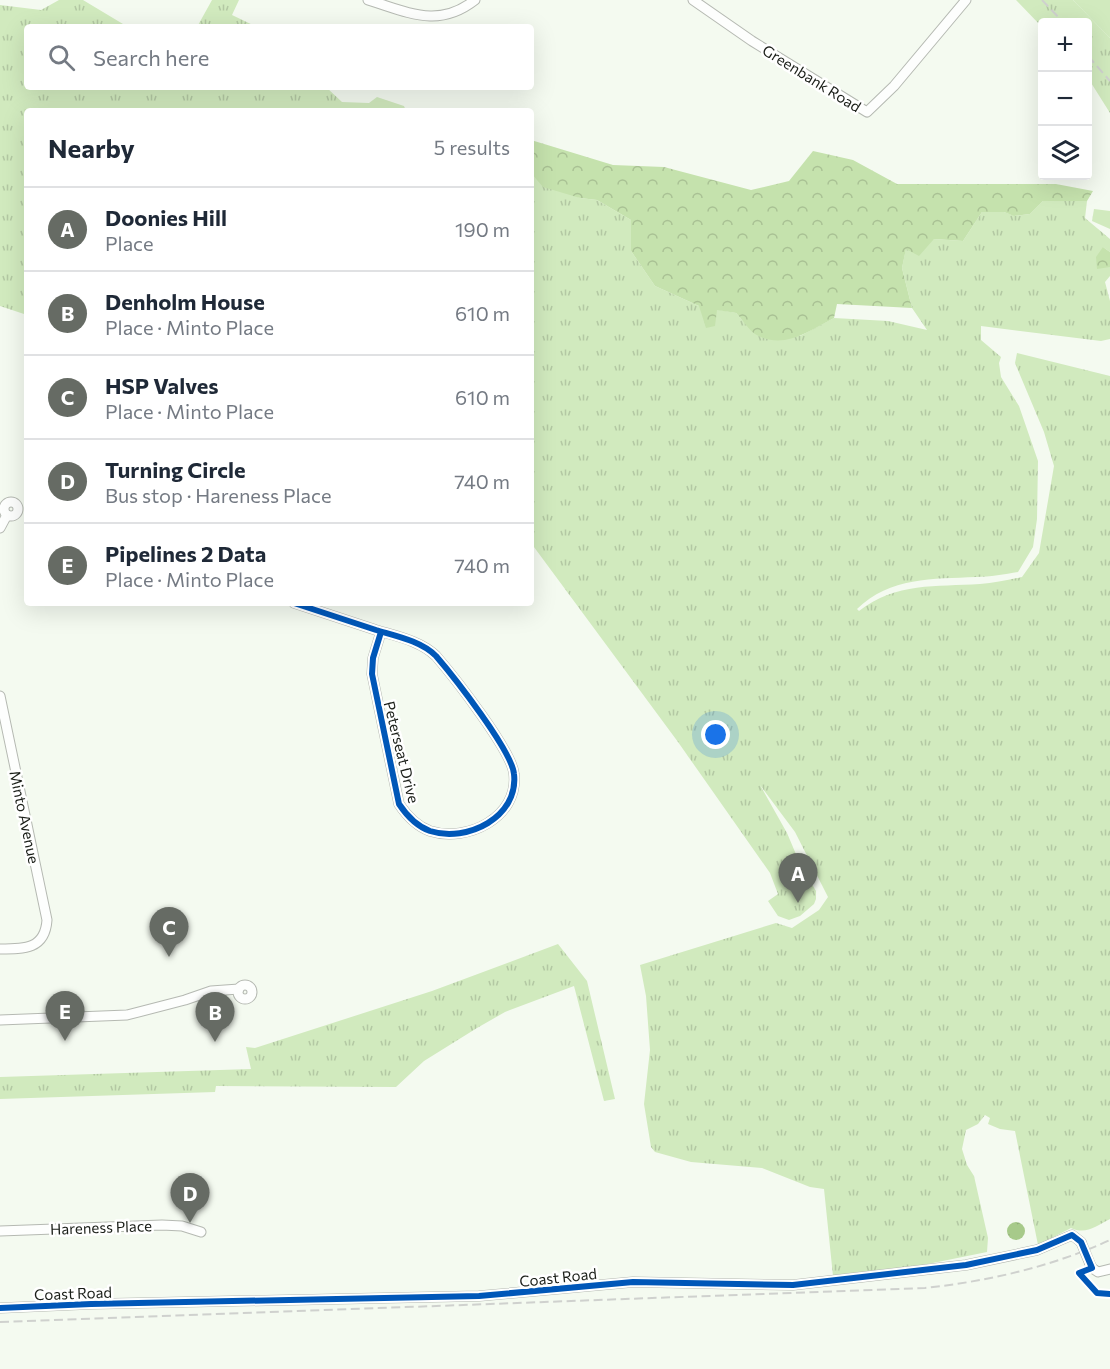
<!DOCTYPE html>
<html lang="en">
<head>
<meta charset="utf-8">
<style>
	:root { --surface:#fff; --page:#f6f6f7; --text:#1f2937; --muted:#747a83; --line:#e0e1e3; --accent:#666b64 }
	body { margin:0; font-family:Commissioner,sans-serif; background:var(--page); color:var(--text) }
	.controls { position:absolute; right:18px; top:18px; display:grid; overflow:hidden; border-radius:6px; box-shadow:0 6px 24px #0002 }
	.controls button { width:54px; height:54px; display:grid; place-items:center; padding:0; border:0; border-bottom:2px solid var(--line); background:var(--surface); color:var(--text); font:30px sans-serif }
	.you { position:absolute; left:716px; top:735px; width:21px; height:21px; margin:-15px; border:4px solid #fff; border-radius:50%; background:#1a73e8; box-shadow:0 0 0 9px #1a73e833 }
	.badge { display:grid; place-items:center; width:39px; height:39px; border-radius:50%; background:var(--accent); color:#fff; font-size:20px; font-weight:700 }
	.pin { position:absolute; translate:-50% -50px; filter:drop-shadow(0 2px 3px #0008) }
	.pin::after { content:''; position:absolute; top:32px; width:21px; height:18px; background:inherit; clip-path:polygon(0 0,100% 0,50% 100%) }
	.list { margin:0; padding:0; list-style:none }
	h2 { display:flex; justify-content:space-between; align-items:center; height:78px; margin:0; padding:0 24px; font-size:26px }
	h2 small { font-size:20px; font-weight:400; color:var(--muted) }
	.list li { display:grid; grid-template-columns:39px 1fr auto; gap:18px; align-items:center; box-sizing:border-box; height:84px; padding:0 24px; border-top:2px solid var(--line) }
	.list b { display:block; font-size:22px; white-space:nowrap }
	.list p { margin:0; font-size:20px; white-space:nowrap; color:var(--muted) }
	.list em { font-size:20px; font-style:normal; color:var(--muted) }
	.icon { flex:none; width:33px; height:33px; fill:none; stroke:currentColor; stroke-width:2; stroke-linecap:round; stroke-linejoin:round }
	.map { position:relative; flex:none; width:1110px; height:1369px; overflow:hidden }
	.search { position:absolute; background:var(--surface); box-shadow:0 6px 24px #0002; left:24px; top:24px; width:510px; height:66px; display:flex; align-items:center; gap:15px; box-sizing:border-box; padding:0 21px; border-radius:6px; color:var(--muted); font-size:22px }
	.panel { position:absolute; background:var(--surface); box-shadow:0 6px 24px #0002; left:24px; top:108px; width:510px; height:498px; border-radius:6px }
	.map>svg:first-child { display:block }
	.grass { fill:url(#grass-tufts) }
	.forest { fill:url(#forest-crowns) }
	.park { fill:#d1eabe }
	.water { fill:url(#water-ripples) }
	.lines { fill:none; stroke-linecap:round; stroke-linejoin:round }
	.minor-casing { stroke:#b5b9b2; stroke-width:11 }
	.minor { stroke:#fdfefd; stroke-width:9 }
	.rail { stroke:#cfd1ce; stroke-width:2; stroke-dasharray:9 4.5; stroke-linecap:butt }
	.minor-bridge-casing { stroke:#b5b9b2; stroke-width:11; stroke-linecap:butt }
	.minor-bridge { stroke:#fdfefd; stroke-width:9 }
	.cycleway-casing { stroke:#fff; stroke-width:10 }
	.cycleway { stroke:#0057b8; stroke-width:6 }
	.labels { text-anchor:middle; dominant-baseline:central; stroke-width:5; stroke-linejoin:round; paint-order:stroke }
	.street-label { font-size:15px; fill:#1a1e18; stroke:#fff }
</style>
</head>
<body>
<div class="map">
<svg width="1110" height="1369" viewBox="0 0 1110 1369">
	<defs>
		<pattern id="grass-tufts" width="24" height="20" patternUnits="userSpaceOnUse" patternTransform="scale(1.5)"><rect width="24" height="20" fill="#d1eabe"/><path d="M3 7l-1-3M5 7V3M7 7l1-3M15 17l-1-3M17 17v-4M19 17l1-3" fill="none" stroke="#b3c8a3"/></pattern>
		<pattern id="forest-crowns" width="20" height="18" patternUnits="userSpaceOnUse" patternTransform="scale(1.5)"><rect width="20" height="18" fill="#c5e2ad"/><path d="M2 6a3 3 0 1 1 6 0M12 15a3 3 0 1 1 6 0" fill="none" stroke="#a9c194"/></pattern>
		<pattern id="water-ripples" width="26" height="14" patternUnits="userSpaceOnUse" patternTransform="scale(1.5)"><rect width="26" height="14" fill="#a7ca8a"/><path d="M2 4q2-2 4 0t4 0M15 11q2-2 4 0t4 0" fill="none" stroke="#8fad76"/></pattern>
	</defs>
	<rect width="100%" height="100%" fill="#f4faf0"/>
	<!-- grass -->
	<g class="grass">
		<polygon points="59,0 83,0 128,27 27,27 27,87 326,87 342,102 369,103 377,97 404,106 406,111 27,111 27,315 0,306 0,5 41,10"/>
		<polygon points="212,0 239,0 232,15 257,27 197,27"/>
		<polygon points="1016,0 1073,0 1110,38 1110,113 1088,78 1088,22 1042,22 1042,27"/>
		<path d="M531,173l49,25 17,2 34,20v31l24,35 44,20 37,7 18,20 46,3 34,-18 54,3 39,9 -15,-22 -10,-40 4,-20 28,-9 29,2 19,-29h22l11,4 15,-2 13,-13h44l-2,17 25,21v13l-7,-5 7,20v9l-5,6 5,19v38l-9,2 -120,-15v14l20,17 -2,6 2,14 18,29 19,55 -1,58 -4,28 -15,25c-13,2 -28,5 -42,5 -43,2 -86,0 -119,32l2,2c37,-29 77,-24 121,-27 14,-1 28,-4 42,-7l17,-24 15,-87 -10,-34 -29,-69 2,-10 93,23v843c-14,7 -24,16 -39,9l-33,17 -23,-114 -15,-2 -12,-5 2,-6 -5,-3 -7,9 -12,6 -4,19 5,16 7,11 14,62 -1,14 -74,15 -80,9 -9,-87 -14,-2 -48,-19 -71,-6 -36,-10 -4,-5 -7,-43 6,-54 -4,-54 -6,-31 136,-42 16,5 27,-18 9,-13 -33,-65 -35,-47 27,48 14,33 15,25v8l-2,5 -14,12 -11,4 -11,-4 -10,-15 10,-7 -8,-21 -92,-131 -147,-199z"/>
		<polygon points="1094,209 1110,211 1110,229 1092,221"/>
		<polygon points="558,944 587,981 615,1099 604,1101 574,986 505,1012 477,1028 424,1061 396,1087 216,1086 215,1092 0,1099 0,1077 251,1069 246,1047 255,1048 432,991"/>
	</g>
	<!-- forest -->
	<g class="forest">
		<path d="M531,140l82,25 51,2 87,23 38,-9 24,-30 40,9 44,24h159l37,7 -6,10h-44l-13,13 -16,2 -10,-4h-22l-19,29 -29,-2 -15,17 -13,-7 -4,19 10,40 -75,-4 -3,14c-25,13 -51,33 -79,16 -7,-5 -13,-15 -19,-21l-19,-3 -2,16 -9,2 -7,-22 -44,-20 -24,-35v-31l-34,-20 -17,-2 -37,-11 -12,-14z"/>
		<polygon points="1103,247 1110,252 1110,267 1097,269 1096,257"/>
	</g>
	<!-- park -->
	<polygon class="park" points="1073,0 1110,0 1110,38"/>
	<!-- water -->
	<circle class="water" cx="1016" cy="1231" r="9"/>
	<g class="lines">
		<defs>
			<g id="minor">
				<path d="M368,0c40,12 70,29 107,0"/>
				<polyline points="693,0 752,41 867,112 894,86 966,0"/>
				<circle cx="11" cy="509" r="7"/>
				<polyline points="0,528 7,515"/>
				<path d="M294,603c27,9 54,18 82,27 20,6 45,11 60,26 18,21 76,95 78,118 5,43 -47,69 -84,57 -14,-5 -23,-15 -31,-27l-27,-130 1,-16 8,-26"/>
				<path d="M0,696l47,224c-2,29 -22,29 -47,29"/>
				<circle cx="245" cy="992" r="7"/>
				<polyline points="0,1020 127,1015 185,1000 211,991 239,989"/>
				<polyline points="0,1231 162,1225 182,1226 201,1232"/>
				<polyline points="1090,1264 1092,1268 1098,1272 1110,1269"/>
				<polyline points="0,1308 91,1304 479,1296 633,1282 793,1285 966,1265 1037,1250 1072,1235 1081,1242"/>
			</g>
		</defs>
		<!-- minor casing -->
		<use href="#minor" class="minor-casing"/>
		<!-- minor -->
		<use href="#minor" class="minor"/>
		<!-- rail -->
		<g class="rail">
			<polyline points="1042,0 1063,22"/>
			<polyline points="1088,56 1110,81"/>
			<path d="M0,1322l925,-34c64,-7 126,-21 185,-48"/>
		</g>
		<defs>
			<polyline id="minor-bridge" points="1081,1242 1090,1264"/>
		</defs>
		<!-- minor-bridge casing -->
		<use href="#minor-bridge" class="minor-bridge-casing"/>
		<!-- minor-bridge -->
		<use href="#minor-bridge" class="minor-bridge"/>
		<defs>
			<g id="cycleway">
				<path d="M294,603c27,9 54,18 82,27 20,6 45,11 60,26 18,21 76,95 78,118 5,43 -47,69 -84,57 -14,-5 -23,-15 -31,-27l-27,-130 1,-16 8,-26"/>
				<polyline points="0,1308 91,1304 479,1296 633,1282 793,1285 966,1265 1037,1250 1072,1235 1081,1242 1092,1268 1079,1273 1097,1293 1110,1294"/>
			</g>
		</defs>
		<!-- cycleway casing -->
		<use href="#cycleway" class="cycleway-casing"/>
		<!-- cycleway -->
		<use href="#cycleway" class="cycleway"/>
	</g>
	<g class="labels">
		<!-- street labels -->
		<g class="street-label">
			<text transform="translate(812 78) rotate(32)">Greenbank Road</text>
			<text transform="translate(402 752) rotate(76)">Peterseat Drive</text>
			<text transform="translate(25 817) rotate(78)">Minto Avenue</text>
			<text transform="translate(101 1227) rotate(-2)">Hareness Place</text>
			<text transform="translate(558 1277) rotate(-6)">Coast Road</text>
			<text transform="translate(73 1293) rotate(-2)">Coast Road</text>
		</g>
	</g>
</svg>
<div class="controls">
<button>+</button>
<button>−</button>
<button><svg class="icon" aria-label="layers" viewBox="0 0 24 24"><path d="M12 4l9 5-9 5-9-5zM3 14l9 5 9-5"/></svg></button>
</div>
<div class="you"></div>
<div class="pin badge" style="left:798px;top:903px">A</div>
<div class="pin badge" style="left:215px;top:1042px">B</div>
<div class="pin badge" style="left:169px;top:957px">C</div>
<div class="pin badge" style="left:190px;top:1223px">D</div>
<div class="pin badge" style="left:65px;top:1041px">E</div>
<div class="search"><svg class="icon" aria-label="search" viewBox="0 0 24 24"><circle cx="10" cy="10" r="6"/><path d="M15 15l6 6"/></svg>Search here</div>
<section class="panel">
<h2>Nearby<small>5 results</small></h2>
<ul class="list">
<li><span class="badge">A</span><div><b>Doonies Hill</b><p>Place</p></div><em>190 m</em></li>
<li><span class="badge">B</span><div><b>Denholm House</b><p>Place · Minto Place</p></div><em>610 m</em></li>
<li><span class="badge">C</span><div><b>HSP Valves</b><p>Place · Minto Place</p></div><em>610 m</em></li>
<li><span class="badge">D</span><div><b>Turning Circle</b><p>Bus stop · Hareness Place</p></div><em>740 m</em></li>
<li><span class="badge">E</span><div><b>Pipelines 2 Data</b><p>Place · Minto Place</p></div><em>740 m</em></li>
</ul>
</section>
</div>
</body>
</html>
